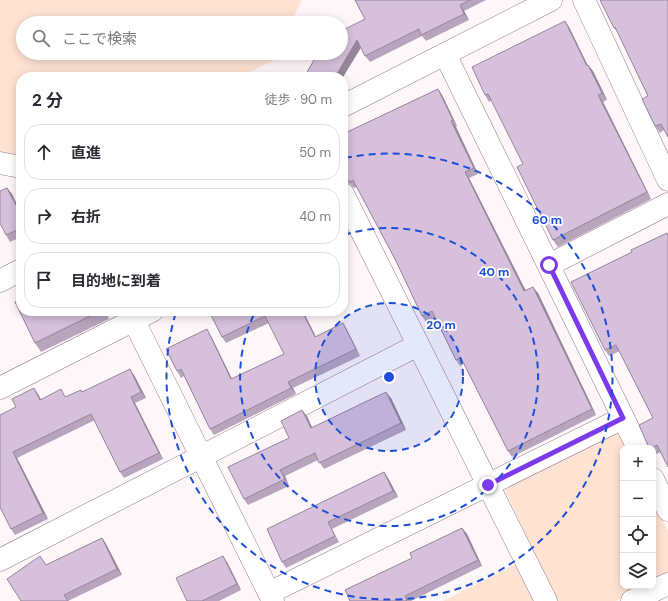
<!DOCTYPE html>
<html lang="ja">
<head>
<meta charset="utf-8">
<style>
	:root { --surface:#fff; --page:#f2f2f3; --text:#2b2b33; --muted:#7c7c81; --line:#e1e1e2 }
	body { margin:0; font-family:"DM Sans","Noto Sans JP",sans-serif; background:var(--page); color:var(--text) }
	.controls { position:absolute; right:12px; bottom:12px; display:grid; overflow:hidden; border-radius:8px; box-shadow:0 2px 10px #0003 }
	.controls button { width:36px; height:36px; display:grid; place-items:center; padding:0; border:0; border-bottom:1px solid var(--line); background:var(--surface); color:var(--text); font:20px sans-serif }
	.stop { position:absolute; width:12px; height:12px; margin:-9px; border:3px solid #7c3aed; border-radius:50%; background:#fff }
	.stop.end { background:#7c3aed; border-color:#fff; box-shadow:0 1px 4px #0008 }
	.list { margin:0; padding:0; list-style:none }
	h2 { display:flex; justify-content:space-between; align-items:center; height:52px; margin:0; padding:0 16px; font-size:17px }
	h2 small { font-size:13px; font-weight:400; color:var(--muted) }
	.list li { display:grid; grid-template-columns:26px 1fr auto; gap:12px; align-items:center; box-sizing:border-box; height:56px; margin:0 8px 8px; padding:0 8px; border:1px solid var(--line); border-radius:16px }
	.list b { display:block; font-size:15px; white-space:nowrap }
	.list em { font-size:13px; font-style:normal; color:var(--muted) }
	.icon { flex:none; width:22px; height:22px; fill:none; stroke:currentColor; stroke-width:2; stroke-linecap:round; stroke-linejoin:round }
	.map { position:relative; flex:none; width:668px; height:601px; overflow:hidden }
	.search { position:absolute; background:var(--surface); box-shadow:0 2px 10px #0003; left:16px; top:16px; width:332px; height:44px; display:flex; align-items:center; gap:10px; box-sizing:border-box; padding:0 14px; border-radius:22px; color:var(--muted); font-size:15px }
	.panel { position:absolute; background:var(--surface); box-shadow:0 2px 10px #0003; left:16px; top:72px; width:332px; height:244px; border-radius:16px }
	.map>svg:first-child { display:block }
	.green { fill:#fee3d3 }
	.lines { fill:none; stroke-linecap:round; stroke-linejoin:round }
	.minor-casing { stroke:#9a7887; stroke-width:23 }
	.minor { stroke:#fff; stroke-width:22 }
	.wall { fill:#b8a5bd }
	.shaded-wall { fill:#96869a }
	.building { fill:#d6c0dc; stroke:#96869a }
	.route { stroke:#7c3aed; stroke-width:5 }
	.ring { fill:none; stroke:#1d4ed8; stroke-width:2; stroke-dasharray:7 5 }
	.centre { fill:#1d4ed8; stroke:#fff; stroke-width:2 }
	.ring-label { font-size:12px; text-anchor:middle; font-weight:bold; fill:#1d4ed8; stroke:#fff; stroke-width:3.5; stroke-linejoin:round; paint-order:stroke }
</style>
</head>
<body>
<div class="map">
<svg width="668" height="601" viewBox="0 0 668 601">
	<rect width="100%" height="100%" fill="#fef7fa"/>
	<!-- green -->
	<g class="green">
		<polygon points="0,0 302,0 291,23 23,23 23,53 277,53 273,61 239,77 21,77 21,157 0,157"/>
		<polygon points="617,431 625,448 623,448 623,586 647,586 616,601 443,601 535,554 504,488"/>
		<polygon points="653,502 668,531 668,575 653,583"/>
	</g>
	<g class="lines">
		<defs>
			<g id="minor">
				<polyline points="584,0 668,180"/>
				<polyline points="445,54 638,448"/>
				<polyline points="343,106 551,0"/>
				<polyline points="0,163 21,167"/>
				<polyline points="343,194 546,601"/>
				<polyline points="549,265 668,204"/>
				<polyline points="0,281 21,270"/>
				<polyline points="129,311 273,601"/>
				<polyline points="0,388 152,311"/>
				<polyline points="653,479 668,510"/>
				<polyline points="0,560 418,345"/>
				<polyline points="269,593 623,418"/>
				<polyline points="632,601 668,584"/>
			</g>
		</defs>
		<!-- minor casing -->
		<use href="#minor" class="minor-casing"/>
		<!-- minor -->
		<use href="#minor" class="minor"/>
	</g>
	<!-- wall -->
	<g class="wall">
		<polygon points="355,0 486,0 464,11 469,20 426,41 422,36 370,62 365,56 361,47 343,77 308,77 306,74 365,19"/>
		<polygon points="668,0 664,130 660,133 655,126 648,96 619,34 614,28"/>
		<polygon points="565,21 569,27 588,66 588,65 593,71 607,100 603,102 651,199 558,247 553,240 523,164 492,100 489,102 485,95"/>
		<polygon points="438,89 442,95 457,126 456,127 478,174 469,178 525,291 538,293 596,415 512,457 508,451 464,364 460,366 456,360 435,318 426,322 422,316 396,261 357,187 354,188 350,184 344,182 343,182 343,134"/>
		<polygon points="7,188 12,194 21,213 21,237 10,242 6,235"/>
		<polygon points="667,233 661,452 654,455 653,454 653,448 649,448 653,418 620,351 609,356 605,350 632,252"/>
		<polygon points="21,311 105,311 109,319 41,352 35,343"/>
		<polygon points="209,311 303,311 316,337 343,323 347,330 360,356 293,388 296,394 214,435 210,429 184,376 181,378 177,371 211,336 232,379 284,354 269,323 226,343 222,337"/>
		<polygon points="134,375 146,398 135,403 163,459 124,478 120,472 95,420 17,458 48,519 15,535 11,529 0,507 16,407 38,394 41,399 66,397"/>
		<polygon points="391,398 406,430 324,469 318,460 285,476 289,486 248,505 244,499 289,438 307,416 312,428"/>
		<polygon points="384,472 388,478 398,497 332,529 339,542 286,568 282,562"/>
		<polygon points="462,528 467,534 482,566 411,601 350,601 412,558"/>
		<polygon points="102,538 106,544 122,575 68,601 21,601 46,565"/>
		<polygon points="227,562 241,590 219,601 187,601"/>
	</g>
	<!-- shaded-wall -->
	<g class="shaded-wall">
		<polygon points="460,5 464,11 469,20 464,14"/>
		<polygon points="565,21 569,27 591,72 587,66"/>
		<polygon points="357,40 362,46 343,77 335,77"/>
		<polygon points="588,65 593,71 607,100 602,93"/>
		<polygon points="438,89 442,95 457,126 453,120"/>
		<polygon points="598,95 603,102 651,199 647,192"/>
		<polygon points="451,121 456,127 478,174 474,168"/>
		<polygon points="465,172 469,178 529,297 524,291"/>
		<polygon points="7,188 12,194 21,213 21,215"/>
		<polygon points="533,287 538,293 596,415 592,409"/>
		<polygon points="104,311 105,311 109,319"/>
		<polygon points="302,311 303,311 319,343 315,337"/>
		<polygon points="343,323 347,330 360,356 356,349"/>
		<polygon points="207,329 211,336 235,385 231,379"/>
		<polygon points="130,369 134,375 146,398 141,392"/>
		<polygon points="288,382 293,388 296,394 291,388"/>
		<polygon points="34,388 38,394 44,406 40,400"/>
		<polygon points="386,392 391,398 406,430 401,423"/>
		<polygon points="131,397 135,403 163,459 159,453"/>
		<polygon points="302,410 307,416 315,434 311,428"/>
		<polygon points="13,452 17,458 48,519 43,513"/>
		<polygon points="280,470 285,476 289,486 285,479"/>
		<polygon points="384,472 388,478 398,497 393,491"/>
		<polygon points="462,528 467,534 482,566 478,560"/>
		<polygon points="102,538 106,544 122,575 117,569"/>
		<polygon points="223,556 227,562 241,590 237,584"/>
	</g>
	<!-- building -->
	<g class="building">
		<polygon points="355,0 470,0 460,5 464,14 421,35 419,29 365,56 357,40 335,77 311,77 306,74 318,53 341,53 341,31 365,19"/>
		<polygon points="600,0 668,0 668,137 661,124 655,126 642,99 648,96 615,27 614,28"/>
		<polygon points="565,21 587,66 588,65 602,93 598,95 647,192 553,240 517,167 523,164 488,94 485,95 472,67"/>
		<polygon points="438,89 453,120 451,121 474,168 465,172 524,291 533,287 592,409 508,451 461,358 456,360 432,311 422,316 396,261 353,180 350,182 346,178 343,177 343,134"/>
		<polygon points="7,188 21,215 21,228 6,235 0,223 0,191"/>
		<polygon points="667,233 668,236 668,467 657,445 652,448 649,448 639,425 653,418 616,345 605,350 571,282 632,252 631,250"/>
		<polygon points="21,299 21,311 100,311 35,343 15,302"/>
		<polygon points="209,311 302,311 315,337 343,323 356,349 288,382 291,388 210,429 181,369 177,371 166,349 207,329 231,379 284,354 265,316 222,337"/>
		<polygon points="130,369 141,392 131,397 159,453 120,472 91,414 13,452 43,513 11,529 0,507 0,415 16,407 12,399 34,388 40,400 61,389 65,397 81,390 82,392"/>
		<polygon points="386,392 401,423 319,463 315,453 280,470 285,479 244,499 228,467 289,438 281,421 302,410 311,428"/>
		<polygon points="384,472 393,491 328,522 335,536 282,562 267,529"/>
		<polygon points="462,528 478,560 405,596 407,600 406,601 350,601 345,590 412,558 410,553"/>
		<polygon points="102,538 117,569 64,595 68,601 21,601 7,579 40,556 46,565"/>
		<polygon points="223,556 237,584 202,601 187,601 176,578"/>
	</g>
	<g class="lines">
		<!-- route -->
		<polyline class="route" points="488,485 623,418 549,265"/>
	</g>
	<!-- distance rings -->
	<circle cx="389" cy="377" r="74" fill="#1d4ed8" fill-opacity=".12"/>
	<g class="ring">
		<circle cx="389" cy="377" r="74"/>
		<path d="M344 235A149 149 0 1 1 255 312"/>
		<path d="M345 158A223 223 0 1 1 176 312"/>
	</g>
	<circle cx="389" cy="377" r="6" class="centre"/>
	<g class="ring-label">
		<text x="547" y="224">60 m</text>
		<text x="494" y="276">40 m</text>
		<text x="441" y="329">20 m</text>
	</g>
</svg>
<div class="controls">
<button>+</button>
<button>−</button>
<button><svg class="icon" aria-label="locate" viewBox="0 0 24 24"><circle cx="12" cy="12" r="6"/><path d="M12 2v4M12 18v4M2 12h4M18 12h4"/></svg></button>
<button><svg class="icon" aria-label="layers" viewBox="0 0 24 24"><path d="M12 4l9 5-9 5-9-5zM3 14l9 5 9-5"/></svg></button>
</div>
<div class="stop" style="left:549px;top:265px"></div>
<div class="stop end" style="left:488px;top:485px"></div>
<div class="search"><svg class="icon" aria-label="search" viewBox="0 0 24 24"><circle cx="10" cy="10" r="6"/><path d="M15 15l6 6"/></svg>ここで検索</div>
<section class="panel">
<h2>2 分<small>徒歩 · 90 m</small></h2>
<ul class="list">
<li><svg class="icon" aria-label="ahead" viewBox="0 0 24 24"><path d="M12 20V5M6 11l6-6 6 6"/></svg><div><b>直進</b></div><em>50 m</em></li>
<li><svg class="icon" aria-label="right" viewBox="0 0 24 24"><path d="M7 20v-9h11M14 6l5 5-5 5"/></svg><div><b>右折</b></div><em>40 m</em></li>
<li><svg class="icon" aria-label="arrive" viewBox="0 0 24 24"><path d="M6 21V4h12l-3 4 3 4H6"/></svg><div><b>目的地に到着</b></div></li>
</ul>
</section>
</div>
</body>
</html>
